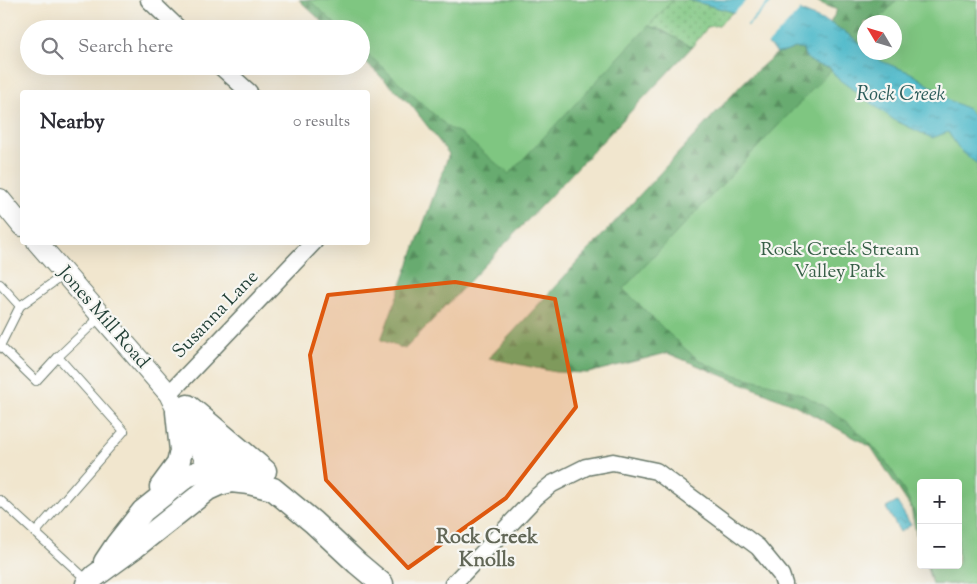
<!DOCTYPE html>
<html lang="en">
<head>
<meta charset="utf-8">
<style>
	:root { --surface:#fff; --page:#f7f7f7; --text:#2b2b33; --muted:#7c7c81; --line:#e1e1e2 }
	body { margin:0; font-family:"Sorts Mill Goudy",serif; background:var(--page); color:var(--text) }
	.controls { position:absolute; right:15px; bottom:15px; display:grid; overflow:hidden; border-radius:5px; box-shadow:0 5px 20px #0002 }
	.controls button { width:45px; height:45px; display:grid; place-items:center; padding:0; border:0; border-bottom:1px solid var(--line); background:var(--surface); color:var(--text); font:25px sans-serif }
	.compass { position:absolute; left:857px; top:15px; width:45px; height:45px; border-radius:50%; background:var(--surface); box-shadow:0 5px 20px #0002; rotate:308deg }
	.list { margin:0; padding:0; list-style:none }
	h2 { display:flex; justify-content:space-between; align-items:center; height:65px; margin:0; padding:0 20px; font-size:21px }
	h2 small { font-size:16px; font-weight:400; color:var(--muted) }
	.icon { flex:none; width:28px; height:28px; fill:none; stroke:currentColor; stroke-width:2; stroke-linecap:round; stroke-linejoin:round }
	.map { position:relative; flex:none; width:977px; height:584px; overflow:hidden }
	.search { position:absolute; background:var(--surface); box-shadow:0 5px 20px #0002; left:20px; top:20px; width:350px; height:55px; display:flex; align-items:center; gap:12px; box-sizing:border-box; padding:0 18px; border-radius:28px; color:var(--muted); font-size:19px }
	.panel { position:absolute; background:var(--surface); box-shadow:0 5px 20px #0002; left:20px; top:90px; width:350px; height:155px; border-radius:5px }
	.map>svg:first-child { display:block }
	.grass { fill:url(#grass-dots); stroke:#4f825a }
	.forest { fill:url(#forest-firs); stroke:#437452 }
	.green { fill:#7fc681; stroke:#4f825a }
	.water { fill:url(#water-ripples); stroke:#377c7f }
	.pier { fill:#f1e6ce }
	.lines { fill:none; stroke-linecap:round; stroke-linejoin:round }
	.service-casing { stroke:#68786a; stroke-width:10 }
	.minor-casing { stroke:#68786a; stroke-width:19 }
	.tertiary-casing { stroke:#68786a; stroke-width:22 }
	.secondary-casing { stroke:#68786a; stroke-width:25 }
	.service { stroke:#fff; stroke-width:8 }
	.minor { stroke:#fff; stroke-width:16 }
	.tertiary { stroke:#fff; stroke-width:20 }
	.secondary { stroke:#fff; stroke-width:22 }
	.marked { fill:#de580e; fill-opacity:0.2; stroke:#de580e; stroke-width:4; stroke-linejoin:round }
	.labels { text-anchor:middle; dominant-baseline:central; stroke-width:4.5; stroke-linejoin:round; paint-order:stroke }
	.park-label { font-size:19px; fill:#375f47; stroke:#f6f6f2 }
	.street-label { font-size:19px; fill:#1f3d34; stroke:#f6f6f2 }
	.water-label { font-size:20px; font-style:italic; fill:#2b5c5a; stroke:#f6f6f2 }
	.neighbourhood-label { font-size:20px; font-weight:bold; fill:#626757; stroke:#f6f6f2 }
</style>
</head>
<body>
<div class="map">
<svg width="977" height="584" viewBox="0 0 977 584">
	<defs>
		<pattern id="grass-dots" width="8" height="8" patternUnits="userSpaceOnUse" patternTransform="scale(1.25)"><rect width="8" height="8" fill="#7fc681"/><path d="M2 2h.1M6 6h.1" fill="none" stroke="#67a26a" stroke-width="1.8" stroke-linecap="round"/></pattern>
		<pattern id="forest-firs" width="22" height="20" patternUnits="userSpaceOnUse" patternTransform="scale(1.25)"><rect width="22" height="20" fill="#67ab6f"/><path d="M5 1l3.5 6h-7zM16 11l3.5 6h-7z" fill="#548c5c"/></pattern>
		<pattern id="water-ripples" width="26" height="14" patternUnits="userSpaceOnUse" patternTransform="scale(1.25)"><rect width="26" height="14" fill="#4fbaca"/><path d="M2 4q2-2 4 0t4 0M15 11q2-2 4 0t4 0" fill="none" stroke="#4198a5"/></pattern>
	</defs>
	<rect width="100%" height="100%" fill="#f6f6f2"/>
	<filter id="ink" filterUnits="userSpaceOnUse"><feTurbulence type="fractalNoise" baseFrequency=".02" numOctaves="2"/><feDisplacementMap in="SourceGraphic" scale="10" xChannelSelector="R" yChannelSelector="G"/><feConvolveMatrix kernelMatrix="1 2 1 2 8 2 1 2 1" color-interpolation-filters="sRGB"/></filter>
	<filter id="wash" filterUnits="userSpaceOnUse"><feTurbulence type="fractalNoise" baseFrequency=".0096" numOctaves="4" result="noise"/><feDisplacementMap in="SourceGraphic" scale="20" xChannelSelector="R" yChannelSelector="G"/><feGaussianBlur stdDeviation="1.12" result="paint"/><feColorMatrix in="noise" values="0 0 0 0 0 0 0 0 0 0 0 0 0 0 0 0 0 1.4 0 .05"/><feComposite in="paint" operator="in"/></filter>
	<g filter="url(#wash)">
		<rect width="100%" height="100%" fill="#f1e6ce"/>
		<!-- grass -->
		<polygon class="grass" points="576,0 689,0 733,12 719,25 708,27 692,47 663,31"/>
		<!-- forest -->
		<g class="forest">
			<polygon points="299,0 575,0 663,31 692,47 405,349 381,340 449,154 411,105 361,58 361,29 330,29"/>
			<polygon points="818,0 977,0 977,82 894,52 894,22 864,22 864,47 851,36 830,23 837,10 818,2"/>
			<path d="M795,48l8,2c3,13 16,15 27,18l7,10 57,42 83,464h-45l-6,-19h32v-82h-37v65l-5,-14 -5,-26 -40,-61 -76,-42 -128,-52 -79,20 -33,-1 -66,-14 256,-277 32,-28 8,-1z"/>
		</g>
		<!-- green -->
		<g class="green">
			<polygon points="309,0 673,0 509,174 460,133 449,128 361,48 361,29 341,29"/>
			<path d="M897,0h80v584h-45l-4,-19h30v-82h-37v47c-6,-17 -13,-33 -22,-48 -24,-42 -66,-77 -111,-93 -28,-10 -61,-12 -87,-28 -14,-9 -25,-21 -37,-32 -13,-13 -27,-27 -41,-40l241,-254v17h30v-30h-18z"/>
		</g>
		<!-- water -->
		<g class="water">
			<path d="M689,0h101l13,12 27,11 21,13 13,11v5l6,1 11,8 30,12 24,16 14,11 19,9 9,11v44l-17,-14 -12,-18 -16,6 -38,-18 -57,-42 -7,-10c-11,-3 -24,-5 -27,-18l-8,-2 -10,4 -8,1 -44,-41z"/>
			<polygon points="897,502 911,525 900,532 886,508"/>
		</g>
		<!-- pier -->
		<g class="pier">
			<polygon points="747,0 770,0 745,27 732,15"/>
			<polygon points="774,0 794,0 802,8 766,46 746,28"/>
		</g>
	</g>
	<g filter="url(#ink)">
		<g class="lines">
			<defs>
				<g id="service">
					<polyline points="0,284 20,306"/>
					<polyline points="58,357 100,317"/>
					<polyline points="0,500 88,581"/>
					<polyline points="35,533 124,431 58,357 36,381 0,346 20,306 65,274"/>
				</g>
				<g id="minor">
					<polyline points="149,0 179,29"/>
					<polyline points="220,66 249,92"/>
					<polyline points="169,394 314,242"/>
					<polyline points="453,584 536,497 552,484 586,467 613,462 656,471 758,547 781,575 784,584"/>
				</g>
				<g id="tertiary">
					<polyline points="0,199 22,226"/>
					<path d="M37,242l132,152c14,31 34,58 49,88"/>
					<path d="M203,425c18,23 20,27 16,56"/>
				</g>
				<g id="secondary">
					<polyline points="188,406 265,471"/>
					<polyline points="161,487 178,464 181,451 177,412"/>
					<polyline points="105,562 117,544 143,511 187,476 221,464 246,467 260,472"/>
					<polyline points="87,584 95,576 135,547 208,489 219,484 231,481 249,483 273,489 313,522 357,563 382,584"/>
				</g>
			</defs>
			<!-- service casing -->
			<use href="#service" class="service-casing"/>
			<!-- minor casing -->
			<use href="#minor" class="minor-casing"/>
			<!-- tertiary casing -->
			<use href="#tertiary" class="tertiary-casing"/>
			<!-- secondary casing -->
			<use href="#secondary" class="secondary-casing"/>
			<!-- service -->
			<use href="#service" class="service"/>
			<!-- minor -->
			<use href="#minor" class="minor"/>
			<!-- tertiary -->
			<use href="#tertiary" class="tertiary"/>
			<!-- secondary -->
			<use href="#secondary" class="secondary"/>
		</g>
	</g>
	<!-- marked area -->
	<path class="marked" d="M455,282l100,17 21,108 -70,91 -98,70 -82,-88 -16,-125 18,-60z"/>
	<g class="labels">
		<!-- park labels -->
		<g class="park-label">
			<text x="840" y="250">Rock Creek Stream<tspan x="840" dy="22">Valley Park</tspan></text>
		</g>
		<!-- street labels -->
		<g class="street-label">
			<text transform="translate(216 315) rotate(-46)">Susanna Lane</text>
			<text transform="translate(103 318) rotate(49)">Jones Mill Road</text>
		</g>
		<!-- water labels -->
		<g class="water-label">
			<text x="901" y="95">Rock Creek</text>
		</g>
		<!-- neighbourhood labels -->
		<g class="neighbourhood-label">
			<text x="487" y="538">Rock Creek<tspan x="487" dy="23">Knolls</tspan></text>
		</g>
	</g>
</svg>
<div class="controls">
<button>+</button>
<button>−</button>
</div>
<svg class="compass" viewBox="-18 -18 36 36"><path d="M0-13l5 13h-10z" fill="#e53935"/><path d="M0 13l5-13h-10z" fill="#7c7c81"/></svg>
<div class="search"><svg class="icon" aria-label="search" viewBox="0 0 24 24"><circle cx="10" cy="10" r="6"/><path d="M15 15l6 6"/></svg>Search here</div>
<section class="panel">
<h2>Nearby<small>0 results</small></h2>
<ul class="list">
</ul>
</section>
</div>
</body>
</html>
